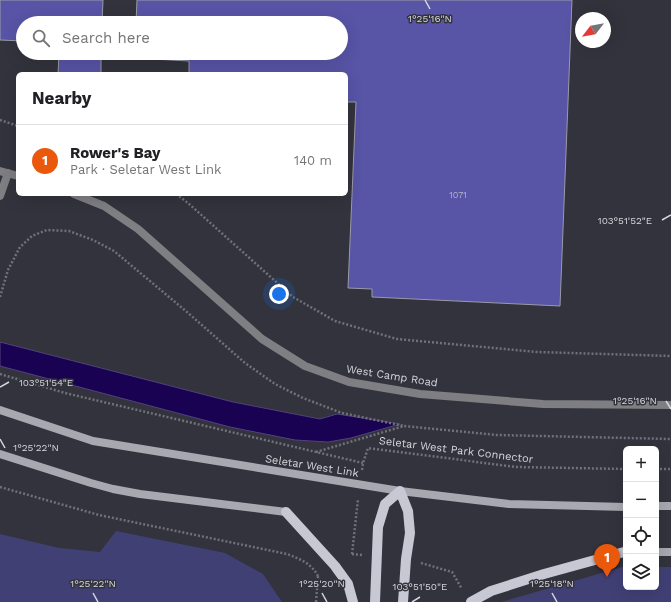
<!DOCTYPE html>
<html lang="en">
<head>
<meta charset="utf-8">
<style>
	:root { --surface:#fff; --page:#f2f2f2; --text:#202124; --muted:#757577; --line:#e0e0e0; --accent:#ea580c }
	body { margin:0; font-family:"Work Sans",sans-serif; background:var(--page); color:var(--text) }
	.controls { position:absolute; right:12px; bottom:12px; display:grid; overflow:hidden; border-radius:6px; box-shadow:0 4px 16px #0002 }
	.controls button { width:36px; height:36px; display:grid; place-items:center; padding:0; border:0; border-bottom:1px solid var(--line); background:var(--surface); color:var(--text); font:20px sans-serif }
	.compass { position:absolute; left:575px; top:12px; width:36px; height:36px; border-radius:50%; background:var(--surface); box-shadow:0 4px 16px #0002; rotate:239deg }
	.you { position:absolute; left:279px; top:294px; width:14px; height:14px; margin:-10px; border:3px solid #fff; border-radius:50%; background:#1a73e8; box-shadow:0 0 0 6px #1a73e833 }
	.badge { display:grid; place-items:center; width:26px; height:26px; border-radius:50%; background:var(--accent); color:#fff; font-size:13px; font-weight:700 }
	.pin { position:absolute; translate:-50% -33px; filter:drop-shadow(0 1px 2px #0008) }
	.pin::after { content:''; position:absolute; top:21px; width:14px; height:12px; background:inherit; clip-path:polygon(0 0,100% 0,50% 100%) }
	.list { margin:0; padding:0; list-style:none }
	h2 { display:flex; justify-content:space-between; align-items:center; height:52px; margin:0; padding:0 16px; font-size:17px }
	h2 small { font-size:13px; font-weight:400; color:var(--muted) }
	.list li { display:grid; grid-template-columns:26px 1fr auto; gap:12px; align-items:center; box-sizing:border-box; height:72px; padding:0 16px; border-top:1px solid var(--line) }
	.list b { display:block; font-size:15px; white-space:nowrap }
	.list p { margin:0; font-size:13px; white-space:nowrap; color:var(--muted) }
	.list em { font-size:13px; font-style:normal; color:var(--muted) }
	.icon { flex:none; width:22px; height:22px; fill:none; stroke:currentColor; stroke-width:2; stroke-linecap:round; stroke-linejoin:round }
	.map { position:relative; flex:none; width:671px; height:602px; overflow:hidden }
	.search { position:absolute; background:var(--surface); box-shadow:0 4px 16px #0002; left:16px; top:16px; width:332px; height:44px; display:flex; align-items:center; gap:10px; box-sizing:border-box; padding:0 14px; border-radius:22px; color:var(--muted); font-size:15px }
	.panel { position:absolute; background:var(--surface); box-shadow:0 4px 16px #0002; left:16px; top:72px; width:332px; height:124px; border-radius:6px }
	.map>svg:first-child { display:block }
	.green { fill:#414075 }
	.water { fill:#190251; stroke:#52427b }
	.building { fill:#5854a6; stroke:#9a9ba7 }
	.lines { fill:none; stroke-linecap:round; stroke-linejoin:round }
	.path { stroke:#717179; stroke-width:2.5; stroke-dasharray:2 2; stroke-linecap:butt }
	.street { stroke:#7e7e83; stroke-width:8 }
	.secondary { stroke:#a8a8b0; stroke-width:8 }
	.primary { stroke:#c7c8d3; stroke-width:10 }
	.ticks { fill:none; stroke:#d6d6dc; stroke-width:1.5 }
	.labels { text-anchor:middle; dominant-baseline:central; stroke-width:3; stroke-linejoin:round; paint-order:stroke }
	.number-label { font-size:9px; fill:#b6b6ce }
	.street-label { font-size:11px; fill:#d6d6dc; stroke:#33333d }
	.ticks-label { font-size:10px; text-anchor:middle; fill:#d6d6dc; stroke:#33333d; stroke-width:3; stroke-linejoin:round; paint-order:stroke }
</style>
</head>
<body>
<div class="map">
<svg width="671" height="602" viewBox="0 0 671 602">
	<rect width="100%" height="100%" fill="#33333d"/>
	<!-- green -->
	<g class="green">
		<polygon points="116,531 225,553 263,574 282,602 0,602 0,534 59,548 100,552"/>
		<polygon points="626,566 626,587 656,587 656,567 671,567 671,602 501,602"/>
	</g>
	<!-- water -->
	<polygon class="water" points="0,342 233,402 320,419 337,414 400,424 351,438 328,442 295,440 230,427 0,366"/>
	<!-- building -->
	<g class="building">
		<polygon points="0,0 103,0 102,23 23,23 23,41 0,40"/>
		<polygon points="137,0 572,0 560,306 372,297 372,289 348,288 356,102 346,102 346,74 189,74 189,61 135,58 135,53 341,53 341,23 136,23"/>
		<polygon points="59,53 101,53 101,74 58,74"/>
	</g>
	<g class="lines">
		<!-- path -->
		<g class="path">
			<polyline points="0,120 18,126"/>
			<polyline points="176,194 188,203 293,297 335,321 397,339 537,352 671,356"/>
			<polyline points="0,297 8,270 20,247 32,236 47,230 69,231 93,240 114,251 187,312 245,363 275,384 303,398 342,413 404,426"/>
			<polyline points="0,374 65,393 363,463"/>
			<polyline points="316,452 404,426 497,435 671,439"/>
			<polyline points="656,469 671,469"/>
			<polyline points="362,470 363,463 368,448 516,467 626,469"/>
			<path d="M0,487l99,28 188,39c13,5 24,9 31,22"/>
			<polyline points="352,554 358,499"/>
			<polyline points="352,554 362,555"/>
			<polyline points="421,563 452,572 462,589"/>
			<polyline points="316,602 318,576"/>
		</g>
		<!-- street -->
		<g class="street">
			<polyline points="0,171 18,176"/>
			<polyline points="74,194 104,206 138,229 262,339 305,366 349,382 420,394 543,404 671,405"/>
			<polyline points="0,196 8,173"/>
		</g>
		<!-- secondary -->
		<g class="secondary">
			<polyline points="0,410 93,441 400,491 509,504 626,507"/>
			<polyline points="0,454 91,483 113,489 140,494 286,512"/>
			<polyline points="656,506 671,506"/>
			<polyline points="656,552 671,552"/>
		</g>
		<!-- primary -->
		<g class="primary">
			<polyline points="286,512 335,566 348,584 353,602"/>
			<polyline points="375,602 378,527 385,504 400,491 408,511 410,533 406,559 403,602"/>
			<polyline points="471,602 491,591 544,574 624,552"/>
		</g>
	</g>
	<!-- ticks -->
	<path class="ticks" d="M425,0l5,9M662,220l9,-5M0,387l9,-5M666,401l5,8M0,439l5,9M93,593l5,9M322,593l5,9M552,593l5,9M412,602l8,-5"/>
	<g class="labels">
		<!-- number labels -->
		<g class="number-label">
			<text x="458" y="195">1071</text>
		</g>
		<!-- street labels -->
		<g class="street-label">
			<text transform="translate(392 376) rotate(9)">West Camp Road</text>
			<text transform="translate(456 450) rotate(7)">Seletar West Park Connector</text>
			<text transform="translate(312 466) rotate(9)">Seletar West Link</text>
		</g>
	</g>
	<g class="ticks-label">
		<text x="430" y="22">1°25'16"N</text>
		<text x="625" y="224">103°51'52"E</text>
		<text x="46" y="386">103°51'54"E</text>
		<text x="635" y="404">1°25'16"N</text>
		<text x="36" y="451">1°25'22"N</text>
		<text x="93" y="587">1°25'22"N</text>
		<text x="322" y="587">1°25'20"N</text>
		<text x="552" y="587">1°25'18"N</text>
		<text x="420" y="590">103°51'50"E</text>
	</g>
</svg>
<div class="controls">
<button>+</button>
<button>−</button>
<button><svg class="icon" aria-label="locate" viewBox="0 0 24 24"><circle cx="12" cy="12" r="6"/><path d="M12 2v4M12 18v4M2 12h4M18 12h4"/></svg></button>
<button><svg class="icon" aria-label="layers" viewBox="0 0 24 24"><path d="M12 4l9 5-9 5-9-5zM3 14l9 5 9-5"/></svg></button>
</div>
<svg class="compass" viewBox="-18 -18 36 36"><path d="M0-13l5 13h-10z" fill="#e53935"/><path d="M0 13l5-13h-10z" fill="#757577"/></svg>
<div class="you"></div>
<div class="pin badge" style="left:607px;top:577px">1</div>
<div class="search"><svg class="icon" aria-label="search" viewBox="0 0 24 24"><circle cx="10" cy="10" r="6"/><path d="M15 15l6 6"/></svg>Search here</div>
<section class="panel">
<h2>Nearby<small></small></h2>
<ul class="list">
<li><span class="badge">1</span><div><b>Rower's Bay</b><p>Park · Seletar West Link</p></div><em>140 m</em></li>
</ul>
</section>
</div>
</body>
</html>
